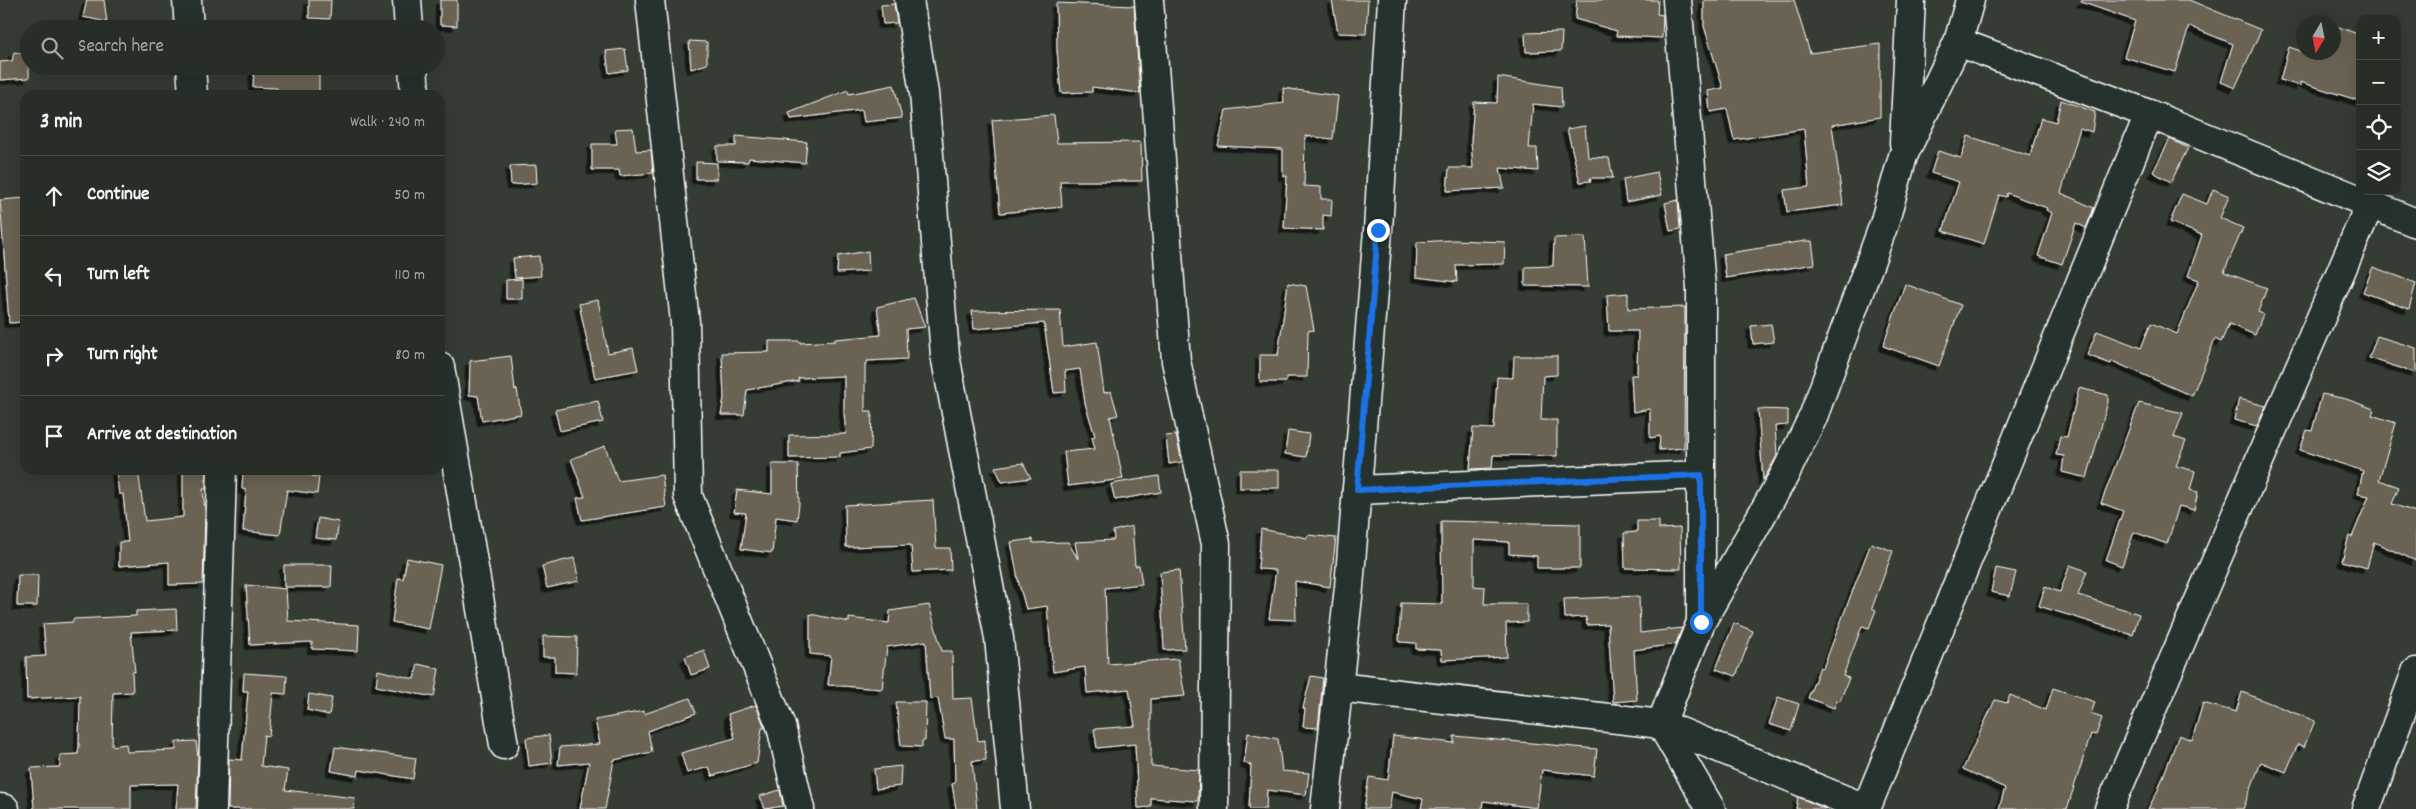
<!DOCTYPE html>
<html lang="en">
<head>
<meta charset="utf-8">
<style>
	:root { --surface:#272d27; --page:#2f352f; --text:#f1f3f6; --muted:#a4a8a7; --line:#434944 }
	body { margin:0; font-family:Dekko,sans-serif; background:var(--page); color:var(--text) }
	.controls { position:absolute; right:15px; top:15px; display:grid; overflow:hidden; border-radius:10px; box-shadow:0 5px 20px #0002 }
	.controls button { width:45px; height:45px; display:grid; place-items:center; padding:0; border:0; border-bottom:1px solid var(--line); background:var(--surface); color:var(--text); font:25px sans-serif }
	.compass { position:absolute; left:2296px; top:15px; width:45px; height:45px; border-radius:50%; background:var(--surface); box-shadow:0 5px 20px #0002; rotate:190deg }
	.stop { position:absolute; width:15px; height:15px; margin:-11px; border:4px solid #1a73e8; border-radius:50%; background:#fff }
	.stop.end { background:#1a73e8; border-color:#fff; box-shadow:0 1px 5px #0008 }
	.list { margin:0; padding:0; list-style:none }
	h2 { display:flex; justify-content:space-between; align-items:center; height:65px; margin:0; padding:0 20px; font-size:21px }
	h2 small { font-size:16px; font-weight:400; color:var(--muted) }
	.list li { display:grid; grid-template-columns:32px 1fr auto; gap:15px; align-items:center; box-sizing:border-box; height:80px; padding:0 20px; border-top:1px solid var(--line) }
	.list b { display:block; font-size:19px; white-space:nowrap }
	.list em { font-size:16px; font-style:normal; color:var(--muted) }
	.icon { flex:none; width:28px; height:28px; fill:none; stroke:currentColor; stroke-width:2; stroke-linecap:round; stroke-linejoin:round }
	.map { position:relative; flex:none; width:2416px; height:809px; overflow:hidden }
	.search { position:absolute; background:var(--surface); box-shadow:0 5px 20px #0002; left:20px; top:20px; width:425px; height:55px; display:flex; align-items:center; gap:12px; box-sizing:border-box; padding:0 18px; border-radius:28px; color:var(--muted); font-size:19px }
	.panel { position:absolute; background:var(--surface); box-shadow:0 5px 20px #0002; left:20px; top:90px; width:425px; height:385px; border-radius:15px }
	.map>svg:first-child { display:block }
	.building { fill:#6a6252; stroke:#fff; filter:url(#shadow) }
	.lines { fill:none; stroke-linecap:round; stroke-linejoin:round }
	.minor-casing { stroke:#fff; stroke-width:31 }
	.minor { stroke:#26332d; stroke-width:28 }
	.route { stroke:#1a73e8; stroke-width:6 }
</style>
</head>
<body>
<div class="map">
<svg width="2416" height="809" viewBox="0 0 2416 809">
	<defs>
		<filter id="shadow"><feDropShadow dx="-4.5" dy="4.5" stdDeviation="0" flood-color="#0009"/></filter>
	</defs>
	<rect width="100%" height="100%" fill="#343c34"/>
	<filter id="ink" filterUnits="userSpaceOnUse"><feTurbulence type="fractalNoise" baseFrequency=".02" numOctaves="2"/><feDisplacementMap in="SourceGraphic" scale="10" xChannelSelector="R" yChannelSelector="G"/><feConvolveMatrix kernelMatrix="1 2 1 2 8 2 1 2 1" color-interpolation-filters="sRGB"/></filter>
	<g filter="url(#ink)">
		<!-- building -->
		<g class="building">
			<polygon points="87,0 104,0 107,22 83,17"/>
			<polygon points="309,0 331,0 330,19 309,18"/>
			<polygon points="440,0 457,0 457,26 440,25"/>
			<polygon points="1332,0 1368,0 1366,34 1338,33"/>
			<polygon points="1577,0 1658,0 1657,14 1663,15 1662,38 1616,36 1617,31 1575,19"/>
			<polygon points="1704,0 1794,0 1810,53 1880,44 1880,117 1832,125 1843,205 1787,212 1784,190 1809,187 1804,129 1734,140 1727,109 1710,112 1708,91 1723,88 1704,26"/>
			<polygon points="2082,0 2189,0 2261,30 2235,88 2221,82 2233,44 2189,26 2175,72 2124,57 2135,21 2081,2"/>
			<polygon points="1056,3 1134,6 1140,93 1092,87 1092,92 1061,93 1057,50"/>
			<polygon points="894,4 897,23 883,24 881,5"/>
			<polygon points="2334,25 2360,35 2360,101 2300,82 2300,86 2280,80 2289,47 2304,52 2334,52"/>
			<polygon points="1562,32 1561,51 1526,52 1525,33"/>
			<polygon points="689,41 707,42 707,64 691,69"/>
			<polygon points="625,49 628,70 609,73 606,51"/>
			<polygon points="14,52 29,55 29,78 0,80 0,62 12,61"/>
			<polygon points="269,66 316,66 316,70 319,70 319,95 277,95 277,88 253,87 254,68 269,69"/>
			<polygon points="1498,77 1561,87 1562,107 1533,104 1529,148 1537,148 1538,171 1500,168 1504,188 1447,191 1449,168 1473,168 1471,141 1474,102 1497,103"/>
			<polygon points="894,85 902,118 864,122 862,110 791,119 789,113 848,90 849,94"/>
			<polygon points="1283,88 1338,96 1333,139 1305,136 1304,186 1321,187 1321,199 1332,199 1331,216 1323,215 1323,230 1284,228 1287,176 1283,176 1283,149 1218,146 1226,110 1284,103"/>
			<polygon points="2061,100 2095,112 2092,132 2080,128 2061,193 2094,208 2086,228 2076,223 2062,264 2038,256 2052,213 2046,210 2047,208 2007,193 2006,197 1999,195 1984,244 1943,231 1959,182 1931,173 1938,151 1961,158 1968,136 2030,156 2041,118 2056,122"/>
			<polygon points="1054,115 1057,143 1141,142 1142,181 1060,181 1062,207 1000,213 992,120"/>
			<polygon points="1585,126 1588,157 1609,158 1613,178 1590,178 1591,181 1580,182 1567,129"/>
			<polygon points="633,128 636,151 651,150 653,173 620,176 619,170 592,170 592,144 617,144 615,129"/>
			<polygon points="736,136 807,142 805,163 749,158 748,162 717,161 717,146 736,146"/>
			<polygon points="2170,139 2188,148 2171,182 2153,172"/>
			<polygon points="696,162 717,163 717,179 696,179"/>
			<polygon points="536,165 537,183 511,185 510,166"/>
			<polygon points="1657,172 1662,195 1626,202 1623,179"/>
			<polygon points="2213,189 2229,196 2220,218 2243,228 2224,272 2267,288 2258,312 2263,314 2255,335 2229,324 2221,342 2215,339 2192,396 2112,361 2111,364 2087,355 2097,331 2141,348 2151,323 2177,334 2199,280 2188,276 2202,235 2170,222 2182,194 2207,204"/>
			<polygon points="25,198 25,322 9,323 0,200"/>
			<polygon points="1678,200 1680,229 1670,231 1665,203"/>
			<polygon points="1585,237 1588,287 1525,286 1525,267 1553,266 1554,238"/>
			<polygon points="1454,240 1505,242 1504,264 1456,265 1457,282 1416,277 1417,242"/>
			<polygon points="1805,241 1812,241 1815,264 1726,278 1723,254"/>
			<polygon points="868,251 869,271 837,273 838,256"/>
			<polygon points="539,256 541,276 515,278 513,258"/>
			<polygon points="2373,267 2416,283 2409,309 2363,292"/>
			<polygon points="522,279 522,299 506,299 506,280"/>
			<polygon points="1288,283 1306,286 1314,330 1308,331 1307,377 1286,377 1286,382 1260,382 1260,355 1278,355"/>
			<polygon points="1905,284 1961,305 1939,366 1883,346"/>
			<polygon points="1628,293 1628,309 1685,307 1684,448 1659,450 1660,436 1650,438 1650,409 1633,412 1631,375 1637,375 1638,331 1609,331 1607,295"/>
			<polygon points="914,298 925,327 906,329 907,359 867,361 867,364 865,364 865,411 872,411 871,449 840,453 840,457 789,458 789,435 846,434 844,413 844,376 798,378 799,381 747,390 744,415 721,415 724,398 722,353 769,352 769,341 800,341 800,343 835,341 835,339 881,335 877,307"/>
			<polygon points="598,300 608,353 633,348 638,370 595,378 579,304"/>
			<polygon points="1060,310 1063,347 1097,342 1104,393 1111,391 1118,415 1110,417 1123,479 1068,486 1064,452 1095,449 1092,437 1095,436 1085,403 1080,369 1065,371 1066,392 1054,393 1044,323 974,329 972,311"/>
			<polygon points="1771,324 1774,342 1753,344 1751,326"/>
			<polygon points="2377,336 2416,348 2416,373 2369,358"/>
			<polygon points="511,356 515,390 517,389 521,414 482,421 478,396 469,395 470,361"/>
			<polygon points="1514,356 1557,356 1557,375 1543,376 1541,420 1557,420 1557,456 1493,455 1492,468 1470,469 1473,428 1494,429 1497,377 1513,378"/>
			<polygon points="2079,388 2108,395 2108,402 2087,478 2062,472 2064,456 2056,455 2060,436 2067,437"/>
			<polygon points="2322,394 2346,399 2374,409 2372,415 2396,423 2379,480 2399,487 2392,504 2416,512 2416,561 2374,542 2367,568 2342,561 2349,536 2352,537 2369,496 2358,494 2363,471 2300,450 2307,430 2312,431"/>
			<polygon points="2239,399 2266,406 2257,426 2234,420"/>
			<polygon points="598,401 603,422 560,431 555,410"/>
			<polygon points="2139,403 2183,413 2174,437 2186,441 2176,466 2195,471 2190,490 2198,492 2194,510 2179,506 2167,544 2134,532 2122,566 2106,560 2123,511 2101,503"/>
			<polygon points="1758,409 1788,410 1788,425 1775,426 1777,456 1763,480"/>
			<polygon points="1288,431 1309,434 1306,457 1285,454"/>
			<polygon points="1176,435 1182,462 1169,464 1166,436"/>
			<polygon points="605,446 618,481 662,475 666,507 582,520 577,498 585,497 571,459"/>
			<polygon points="1023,463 1031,478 1002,482 995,467"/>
			<polygon points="772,464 798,464 799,504 797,520 776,517 772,553 741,549 746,513 734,512 737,490 772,494"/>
			<polygon points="116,470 138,470 145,521 183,517 183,470 206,470 206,489 203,489 205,511 203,584 169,585 169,562 119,566 119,542 128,542 123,494 119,494"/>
			<polygon points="243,470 311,470 312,476 319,477 317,494 287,490 280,535 243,531 246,490 242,489"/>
			<rect x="1240" y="470" width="39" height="18"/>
			<polygon points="1159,476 1161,492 1115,500 1111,484"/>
			<polygon points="933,500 936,548 950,548 951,570 913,572 911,545 846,547 845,505"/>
			<polygon points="318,518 339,522 336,540 315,538"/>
			<polygon points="1441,521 1580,524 1580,568 1537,568 1537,556 1509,554 1509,542 1474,540 1474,586 1485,587 1484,604 1527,604 1527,622 1506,623 1507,657 1442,660 1441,650 1416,649 1416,643 1399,642 1401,603 1442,604"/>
			<polygon points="1637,521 1659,521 1659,529 1680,528 1681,569 1625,568 1624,533 1637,532"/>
			<polygon points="1132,526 1135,566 1139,565 1142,584 1105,588 1108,664 1178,659 1185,696 1151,699 1151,766 1199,770 1198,801 1151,798 1151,807 1138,808 1135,744 1097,748 1094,729 1135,726 1129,689 1087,693 1085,667 1053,672 1047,606 1026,609 1019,584 1011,542 1033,539 1033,543 1068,542 1078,559 1075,542 1114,540 1113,531"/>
			<polygon points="1261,529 1307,538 1308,535 1336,538 1330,587 1295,581 1296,620 1269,619 1276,570 1258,569"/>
			<polygon points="1871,543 1893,551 1872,608 1876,610 1869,628 1862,626 1843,676 1849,678 1840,701 1837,700 1834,708 1808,698 1820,667 1823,668"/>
			<polygon points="407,558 441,565 429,629 392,622 398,578 403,579"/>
			<polygon points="574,558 579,581 547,588 542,566"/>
			<polygon points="284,565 332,565 331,587 284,587"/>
			<polygon points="2070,565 2087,571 2078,595 2139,614 2133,635 2039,606 2045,587 2060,592"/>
			<polygon points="1996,568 2016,572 2010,596 1991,592"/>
			<polygon points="1179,570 1185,649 1164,650 1160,572"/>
			<polygon points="18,575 38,575 37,606 17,606"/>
			<polygon points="246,585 286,589 288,621 359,625 358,651 312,649 312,642 250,645"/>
			<polygon points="1639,596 1640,633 1682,628 1676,644 1634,650 1637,700 1613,702 1608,624 1587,625 1586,617 1565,618 1564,599"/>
			<polygon points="929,605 942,651 952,651 953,699 972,698 978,741 985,740 986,760 972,761 977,809 956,809 952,784 955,783 954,739 945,739 938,698 930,699 926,641 887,647 882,689 828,685 831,656 810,654 810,614 849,622 849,618 889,623 890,611"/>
			<polygon points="176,609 177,630 131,632 135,672 132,672 133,692 113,693 112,746 126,744 127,752 176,750 176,742 196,741 198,757 196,809 176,809 178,784 131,785 131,809 34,809 31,768 60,767 60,755 78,754 79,746 80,696 27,699 26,657 46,656 43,624 73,622 73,619 136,616 136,611"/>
			<polygon points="1734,623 1753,631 1736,676 1716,669"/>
			<polygon points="543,636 577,637 576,673 555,672 555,657 543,657"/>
			<polygon points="704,650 710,669 691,675 685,657"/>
			<polygon points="418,664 439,669 434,697 376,686 378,670 414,679"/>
			<polygon points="244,673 287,676 286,694 273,693 269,736 264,735 261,766 288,770 285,790 355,798 354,809 228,809 229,759 242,760 248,691 243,691"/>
			<polygon points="1311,676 1323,678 1318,728 1303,727 1305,709 1303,708"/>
			<polygon points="2053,688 2095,702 2091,714 2102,718 2096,735 2091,734 2067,809 1999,809 2005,788 1963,769 1995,700 2007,703 2010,695 2046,710"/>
			<polygon points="2242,692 2315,721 2304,747 2298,744 2286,772 2261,762 2243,809 2148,809 2158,790 2179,735 2192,740 2203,703 2236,712"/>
			<polygon points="309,694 332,698 329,715 307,710"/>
			<polygon points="1778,697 1799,704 1791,731 1769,724"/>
			<polygon points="690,698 696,713 648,731 652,752 614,760 605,809 580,809 589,762 558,765 560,747 600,744 595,720 644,711 644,714"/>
			<polygon points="896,702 926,702 925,741 922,741 922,747 901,746"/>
			<polygon points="756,705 765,728 762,728 757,763 712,776 709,767 687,773 681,753 735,738 728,714"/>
			<polygon points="1248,733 1278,739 1282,771 1309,773 1306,795 1267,790 1266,809 1249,809 1251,765 1244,763"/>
			<polygon points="549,735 552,763 529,766 526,738"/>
			<polygon points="1393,736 1454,743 1454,736 1597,749 1594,776 1542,770 1537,808 1483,801 1482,809 1421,809 1423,799 1392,792 1389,809 1364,809 1369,777 1388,780"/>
			<polygon points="335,747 416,758 413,779 359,770 358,776 331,771"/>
			<polygon points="901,766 900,786 876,789 874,769"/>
			<polygon points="780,790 783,806 765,809 760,796"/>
			<polygon points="1798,797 1826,809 1796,809"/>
		</g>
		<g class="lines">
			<defs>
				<g id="minor">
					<polyline points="187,0 189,29"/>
					<polyline points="407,0 409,29"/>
					<polyline points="650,0 685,322 688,496 781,726 800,809"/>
					<polyline points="909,0 924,93 945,355 999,638 1015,809"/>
					<polyline points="1149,0 1176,361 1216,544 1214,809"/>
					<polyline points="1677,0 1701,287 1701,620"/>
					<polyline points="1958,42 2149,114 2416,223"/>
					<polyline points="191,66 193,95"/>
					<polyline points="413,66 415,95"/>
					<polyline points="1904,143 1911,0"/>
					<polyline points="440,367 504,745"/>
					<polyline points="1357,490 1701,475"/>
					<polyline points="1338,687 1661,724 1867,809"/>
					<polyline points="0,808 5,809"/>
					<polyline points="212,809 222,470"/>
					<polyline points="1325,809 1349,587 1378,230 1392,0"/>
					<polyline points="1711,809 1661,724 1701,622 1785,474 1813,417 1884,224 1903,156 1958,42 1970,0"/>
					<polyline points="1866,809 2149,114"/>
					<polyline points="2109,809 2370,204"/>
					<polyline points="2366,809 2416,672"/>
				</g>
			</defs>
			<!-- minor casing -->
			<use href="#minor" class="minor-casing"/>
			<!-- minor -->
			<use href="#minor" class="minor"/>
		</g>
	</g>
	<g class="lines" filter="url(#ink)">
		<!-- route -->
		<polyline class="route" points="1378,230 1357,490 1701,475 1701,622"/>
	</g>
</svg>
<div class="controls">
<button>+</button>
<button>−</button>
<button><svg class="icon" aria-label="locate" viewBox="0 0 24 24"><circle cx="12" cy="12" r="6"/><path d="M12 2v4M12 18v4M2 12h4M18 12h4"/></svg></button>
<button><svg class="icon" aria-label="layers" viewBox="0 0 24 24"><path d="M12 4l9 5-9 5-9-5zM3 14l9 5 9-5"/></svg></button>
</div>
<svg class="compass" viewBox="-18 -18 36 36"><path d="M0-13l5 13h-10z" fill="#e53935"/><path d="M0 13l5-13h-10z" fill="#a4a8a7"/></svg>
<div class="stop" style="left:1701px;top:622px"></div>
<div class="stop end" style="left:1378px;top:230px"></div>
<div class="search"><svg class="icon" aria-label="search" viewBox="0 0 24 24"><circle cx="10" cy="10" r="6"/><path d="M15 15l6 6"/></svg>Search here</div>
<section class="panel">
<h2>3 min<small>Walk · 240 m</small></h2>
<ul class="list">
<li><svg class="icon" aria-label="ahead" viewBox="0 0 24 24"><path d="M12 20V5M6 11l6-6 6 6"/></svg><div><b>Continue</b></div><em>50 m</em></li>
<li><svg class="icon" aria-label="left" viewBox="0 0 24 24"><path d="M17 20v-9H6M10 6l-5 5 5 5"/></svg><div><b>Turn left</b></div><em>110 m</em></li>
<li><svg class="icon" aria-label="right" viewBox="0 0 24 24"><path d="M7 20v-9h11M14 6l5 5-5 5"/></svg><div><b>Turn right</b></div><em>80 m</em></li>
<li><svg class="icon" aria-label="arrive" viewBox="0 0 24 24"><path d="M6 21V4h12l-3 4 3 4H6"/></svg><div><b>Arrive at destination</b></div></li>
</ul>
</section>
</div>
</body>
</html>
